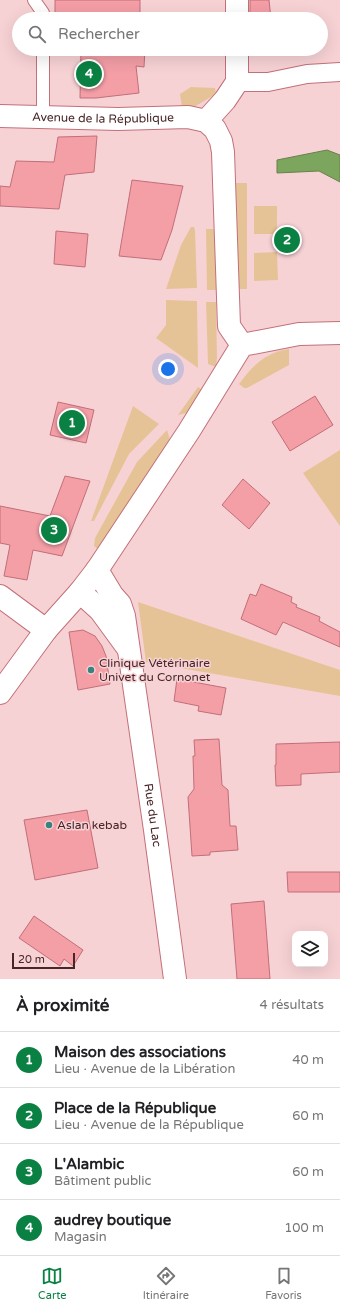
<!DOCTYPE html>
<html lang="fr">
<head>
<meta charset="utf-8">
<style>
	:root { --surface:#fff; --page:#f2f2f2; --text:#202124; --muted:#757577; --line:#e0e0e0; --accent:#0b8043 }
	body { margin:0; font-family:"Varela Round",sans-serif; background:var(--page); color:var(--text) }
	.controls { position:absolute; right:12px; bottom:12px; display:grid; overflow:hidden; border-radius:8px; box-shadow:0 4px 16px #0002 }
	.controls button { width:36px; height:36px; display:grid; place-items:center; padding:0; border:0; border-bottom:1px solid var(--line); background:var(--surface); color:var(--text); font:20px sans-serif }
	.scale { position:absolute; left:12px; bottom:10px; width:63px; box-sizing:border-box; padding-left:4px; border:2px solid #472528; border-top:0; font-size:11px; line-height:14px; white-space:nowrap; color:#472528; -webkit-text-stroke:3px #f7d2d5; paint-order:stroke }
	.you { position:absolute; left:168px; top:369px; width:14px; height:14px; margin:-10px; border:3px solid #fff; border-radius:50%; background:#1a73e8; box-shadow:0 0 0 6px #1a73e833 }
	.badge { display:grid; place-items:center; width:26px; height:26px; border-radius:50%; background:var(--accent); color:#fff; font-size:13px; font-weight:700 }
	.pin { position:absolute; translate:-50% -50%; border:2px solid #fff; box-shadow:0 1px 4px #0006 }
	.list { margin:0; padding:0; list-style:none }
	h2 { display:flex; justify-content:space-between; align-items:center; height:52px; margin:0; padding:0 16px; font-size:17px }
	h2 small { font-size:13px; font-weight:400; color:var(--muted) }
	.list li { display:grid; grid-template-columns:26px 1fr auto; gap:12px; align-items:center; box-sizing:border-box; height:56px; padding:0 16px; border-top:1px solid var(--line) }
	.list b { display:block; font-size:15px; white-space:nowrap }
	.list p { margin:0; font-size:13px; white-space:nowrap; color:var(--muted) }
	.list em { font-size:13px; font-style:normal; color:var(--muted) }
	.icon { flex:none; width:22px; height:22px; fill:none; stroke:currentColor; stroke-width:2; stroke-linecap:round; stroke-linejoin:round }
	.map { position:relative; flex:none; width:340px; height:979px; overflow:hidden }
	.search { position:absolute; background:var(--surface); box-shadow:0 4px 16px #0002; left:12px; right:12px; top:12px; height:44px; display:flex; align-items:center; gap:10px; box-sizing:border-box; padding:0 14px; border-radius:22px; color:var(--muted); font-size:15px }
	.sheet { height:276px; background:var(--surface) }
	nav { display:flex; justify-content:space-around; align-items:center; box-sizing:border-box; height:56px; border-top:1px solid var(--line); background:var(--surface); font-size:11px; color:var(--muted) }
	nav a { display:grid; justify-items:center; gap:2px }
	nav .on { color:var(--accent) }
	.map>svg:first-child { display:block }
	.green { fill:#e6c396 }
	.water { fill:#7ca65d; stroke:#6c7f4d }
	.building { fill:#f49ea6; stroke:#c16f79 }
	.lines { fill:none; stroke-linecap:round; stroke-linejoin:round }
	.service-casing { stroke:#c27079; stroke-width:14 }
	.pedestrian-casing { stroke:#c27079; stroke-width:20 }
	.minor-casing { stroke:#c27079; stroke-width:24 }
	.tertiary-casing { stroke:#c27079; stroke-width:24 }
	.service { stroke:#fff; stroke-width:12 }
	.pedestrian { stroke:#fff; stroke-width:18 }
	.minor { stroke:#fff; stroke-width:22 }
	.tertiary { stroke:#fff; stroke-width:22 }
	.poi-dot { fill:#398280; stroke:#f7d2d5; stroke-width:1.5 }
	.labels { text-anchor:middle; dominant-baseline:central; stroke-width:3; stroke-linejoin:round; paint-order:stroke }
	.street-label { font-size:12px; fill:#472528; stroke:#f7d2d5 }
	.poi-label { font-size:12px; fill:#472528; stroke:#f7d2d5; text-anchor:start }
</style>
</head>
<body>
<div class="map">
<svg width="340" height="979" viewBox="0 0 340 979">
	<rect width="100%" height="100%" fill="#f7d2d5"/>
	<!-- green -->
	<g class="green">
		<polygon points="191,87 215,88 216,94 194,107 182,107 180,94"/>
		<polygon points="236,183 247,183 247,289 237,289"/>
		<rect x="254" y="206" width="23" height="28"/>
		<polygon points="191,227 194,227 195,230 197,288 166,289 181,245"/>
		<polygon points="206,229 215,229 216,290 207,290"/>
		<polygon points="277,252 278,280 254,281 254,253"/>
		<polygon points="166,300 197,301 198,368 156,338 166,325"/>
		<polygon points="206,302 216,302 217,358 216,367 208,364"/>
		<path d="M289,349v16l-42,23h-3l-5,-4c13,-18 27,-32 50,-35z"/>
		<polygon points="198,387 206,392 191,412 178,415"/>
		<polygon points="133,406 159,424 129,454 94,521 91,521"/>
		<polygon points="167,430 170,440 169,448 99,550 94,546 95,538 137,462"/>
		<polygon points="340,450 340,526 303,473"/>
		<polygon points="138,602 340,670 340,696 146,662"/>
	</g>
	<!-- water -->
	<polygon class="water" points="327,150 340,155 340,182 319,171 277,173 277,160"/>
	<!-- building -->
	<g class="building">
		<rect x="55" y="0" width="85" height="19"/>
		<polygon points="250,0 269,0 271,19 250,19"/>
		<polygon points="81,49 145,49 144,67 136,66 139,93 96,98 80,98"/>
		<polygon points="97,136 94,172 65,175 59,209 0,206 0,186 10,187 16,161 54,162 58,137"/>
		<polygon points="132,180 183,186 172,230 161,260 119,256"/>
		<polygon points="56,231 88,234 85,267 54,264"/>
		<polygon points="315,396 333,425 290,451 272,422"/>
		<polygon points="58,402 94,410 86,443 50,435"/>
		<polygon points="65,476 90,481 62,556 33,550 27,580 4,576 10,545 0,543 0,506 50,516"/>
		<polygon points="243,479 270,503 249,529 222,505"/>
		<polygon points="261,584 292,597 291,602 297,605 296,607 320,617 319,621 340,632 340,647 283,622 276,635 241,619 250,594 256,596"/>
		<polygon points="83,630 95,636 102,646 106,656 110,684 78,690 69,632"/>
		<polygon points="177,679 226,688 221,715 198,711 199,706 174,701"/>
		<polygon points="219,739 222,785 228,790 230,826 236,826 238,850 210,852 210,855 192,856 188,797 194,789 193,756 195,756 194,740"/>
		<polygon points="340,742 340,772 301,774 301,785 276,786 275,765 276,765 276,744"/>
		<polygon points="87,810 98,868 35,880 24,820"/>
		<polygon points="287,872 340,872 340,892 288,892"/>
		<polygon points="264,901 270,979 237,979 231,904"/>
		<polygon points="34,916 83,950 73,966 64,959 60,966 19,938"/>
	</g>
	<g class="lines">
		<defs>
			<g id="service">
				<polyline points="34,0 43,13 43,19"/>
				<polyline points="43,116 43,49"/>
			</g>
			<polyline id="pedestrian" points="237,82 268,82 307,74 340,72"/>
			<g id="minor">
				<polyline points="237,0 237,19"/>
				<polyline points="206,121 225,100 237,82 237,49"/>
				<path id="s1" d="M97,570l15,25 8,9 4,12 31,214 20,149"/>
				<polyline points="80,592 100,610 127,647"/>
				<polyline points="0,596 46,630"/>
			</g>
			<g id="tertiary">
				<path id="s2" d="M0,116l118,3 70,-2 18,4 9,8 6,12 2,11 6,174 13,19"/>
				<polyline points="0,693 46,630 80,592 97,570 189,431 242,345 299,334 340,333"/>
			</g>
		</defs>
		<!-- service casing -->
		<use href="#service" class="service-casing"/>
		<!-- pedestrian casing -->
		<use href="#pedestrian" class="pedestrian-casing"/>
		<!-- minor casing -->
		<use href="#minor" class="minor-casing"/>
		<!-- tertiary casing -->
		<use href="#tertiary" class="tertiary-casing"/>
		<!-- service -->
		<use href="#service" class="service"/>
		<!-- pedestrian -->
		<use href="#pedestrian" class="pedestrian"/>
		<!-- minor -->
		<use href="#minor" class="minor"/>
		<!-- tertiary -->
		<use href="#tertiary" class="tertiary"/>
	</g>
	<!-- markers -->
	<g class="poi-dot">
		<circle cx="91" cy="670" r="4"/>
		<circle cx="49" cy="825" r="4"/>
	</g>
	<g class="labels">
		<!-- street labels -->
		<g class="street-label">
			<text stroke="none"><textPath href="#s2" startOffset="103">Avenue de la République</textPath></text>
			<text stroke="none"><textPath href="#s1" startOffset="255">Rue du Lac</textPath></text>
		</g>
		<!-- poi labels -->
		<g class="poi-label">
			<text x="99" y="663">Clinique Vétérinaire<tspan x="99" dy="14">Univet du Cornonet</tspan></text>
			<text x="57" y="825">Aslan kebab</text>
		</g>
	</g>
</svg>
<div class="controls">
<button><svg class="icon" aria-label="layers" viewBox="0 0 24 24"><path d="M12 4l9 5-9 5-9-5zM3 14l9 5 9-5"/></svg></button>
</div>
<div class="scale">20 m</div>
<div class="you"></div>
<div class="pin badge" style="left:72px;top:423px">1</div>
<div class="pin badge" style="left:287px;top:240px">2</div>
<div class="pin badge" style="left:54px;top:530px">3</div>
<div class="pin badge" style="left:89px;top:74px">4</div>
<div class="search"><svg class="icon" aria-label="search" viewBox="0 0 24 24"><circle cx="10" cy="10" r="6"/><path d="M15 15l6 6"/></svg>Rechercher</div>
</div>
<section class="sheet">
<h2>À proximité<small>4 résultats</small></h2>
<ul class="list">
<li><span class="badge">1</span><div><b>Maison des associations</b><p>Lieu · Avenue de la Libération</p></div><em>40 m</em></li>
<li><span class="badge">2</span><div><b>Place de la République</b><p>Lieu · Avenue de la République</p></div><em>60 m</em></li>
<li><span class="badge">3</span><div><b>L'Alambic</b><p>Bâtiment public</p></div><em>60 m</em></li>
<li><span class="badge">4</span><div><b>audrey boutique</b><p>Magasin</p></div><em>100 m</em></li>
</ul>
</section>
<nav>
<a class="on"><svg class="icon" aria-label="map" viewBox="0 0 24 24"><path d="M3 6l6-2 6 2 6-2v14l-6 2-6-2-6 2zM9 4v14M15 6v14"/></svg>Carte</a>
<a><svg class="icon" aria-label="directions" viewBox="0 0 24 24"><path d="M12 3l9 9-9 9-9-9zM9 14v-3h6M13 9l2 2-2 2"/></svg>Itinéraire</a>
<a><svg class="icon" aria-label="saved" viewBox="0 0 24 24"><path d="M7 4h10v16l-5-4-5 4z"/></svg>Favoris</a>
</nav>
</body>
</html>
